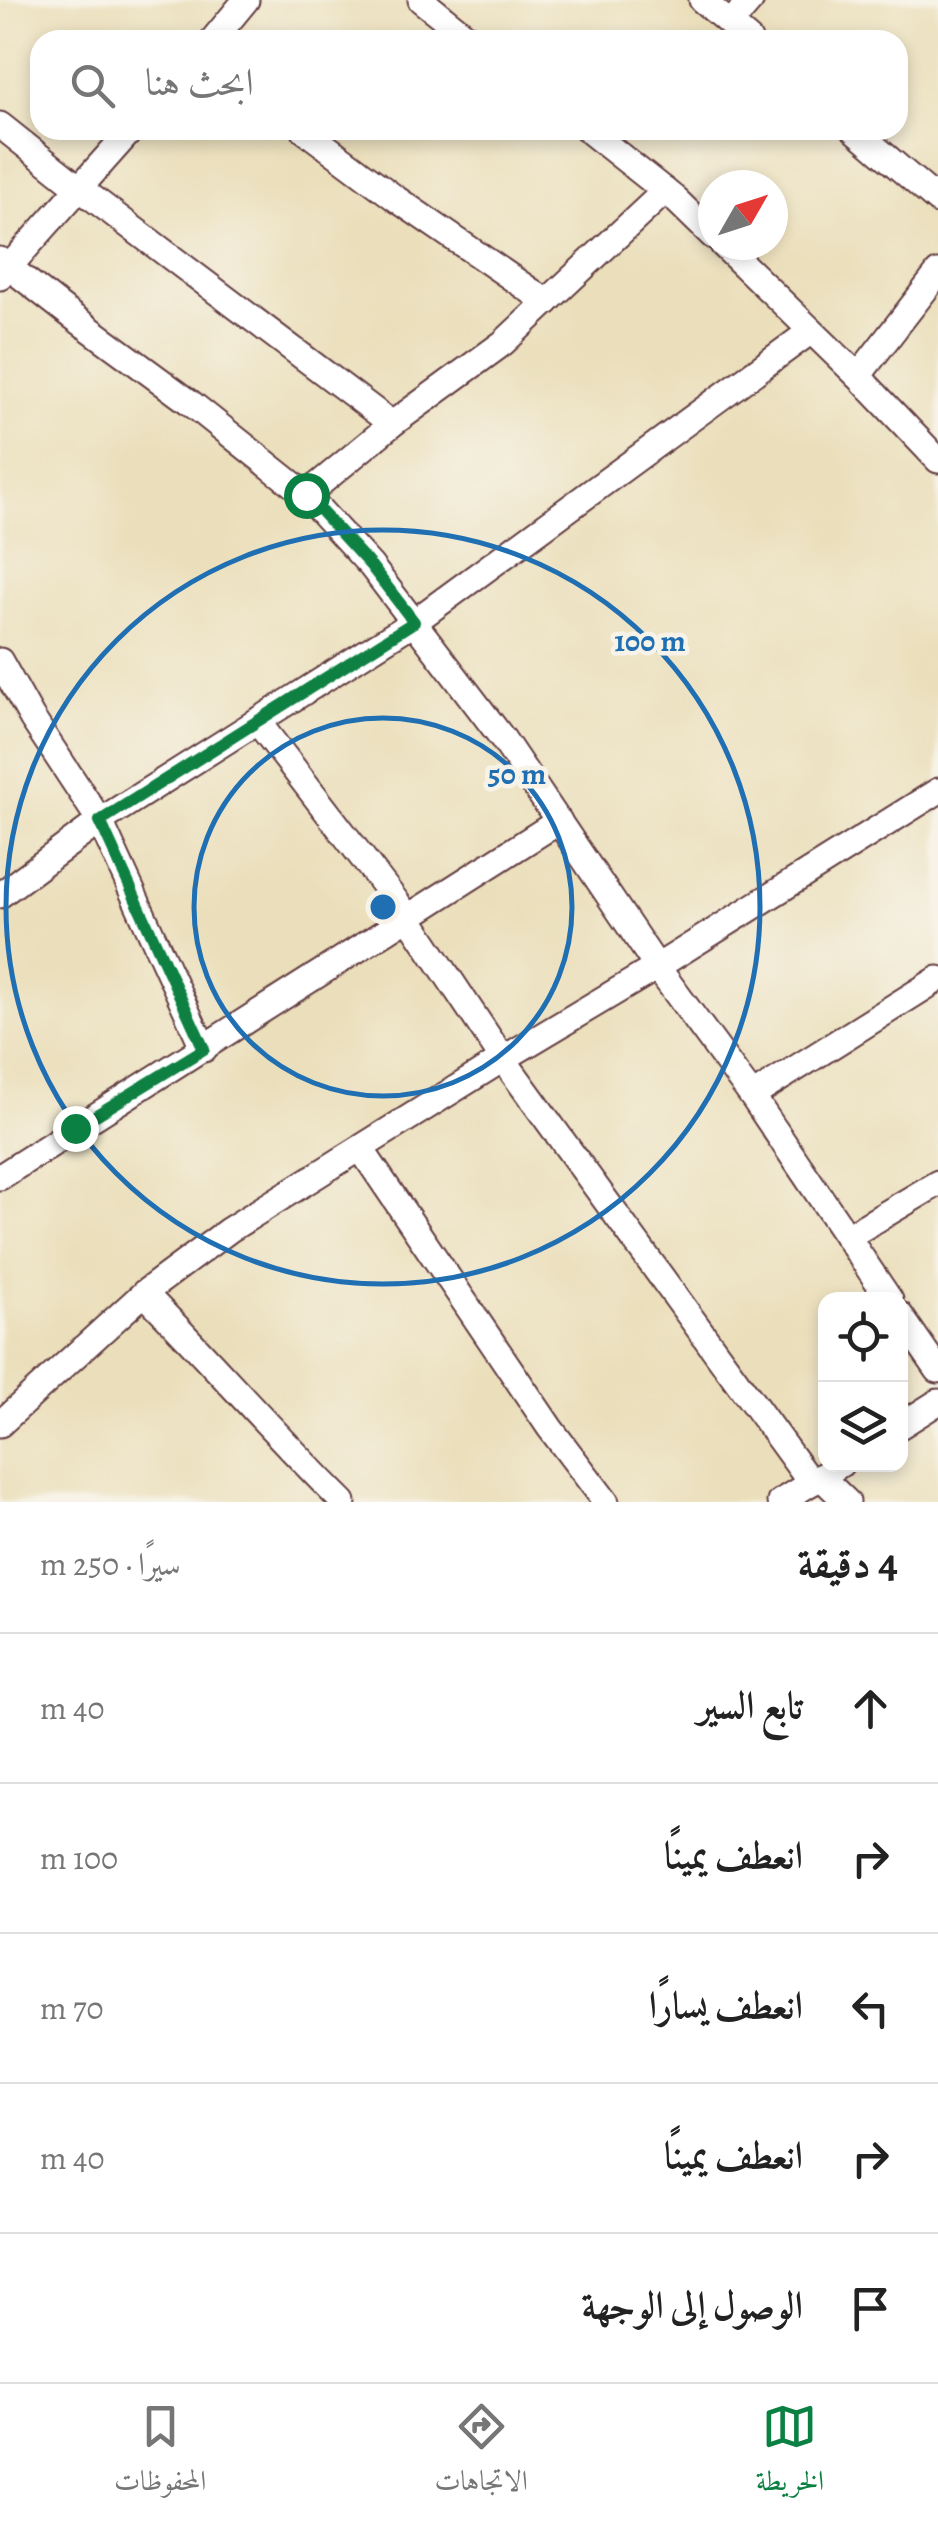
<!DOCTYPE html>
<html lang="ar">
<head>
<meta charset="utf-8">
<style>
	:root { --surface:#fff; --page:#f6f6f6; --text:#222; --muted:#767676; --line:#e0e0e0; --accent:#0b8043 }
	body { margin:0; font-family:Alegreya,Amiri,serif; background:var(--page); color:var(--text); direction:rtl }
	.controls { position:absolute; right:30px; bottom:30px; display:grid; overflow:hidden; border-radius:20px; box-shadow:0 5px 15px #0003 }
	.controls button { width:90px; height:90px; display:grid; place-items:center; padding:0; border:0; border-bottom:2px solid var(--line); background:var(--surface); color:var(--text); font:50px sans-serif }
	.compass { position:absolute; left:698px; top:170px; width:90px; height:90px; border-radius:50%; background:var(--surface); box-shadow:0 5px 15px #0003; rotate:51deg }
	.stop { position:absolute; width:30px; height:30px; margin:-22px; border:8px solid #0b8043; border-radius:50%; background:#fff }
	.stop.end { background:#0b8043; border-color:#fff; box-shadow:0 2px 10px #0008 }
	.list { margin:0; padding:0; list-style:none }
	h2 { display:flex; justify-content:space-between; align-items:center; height:130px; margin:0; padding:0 40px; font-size:42px }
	h2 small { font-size:32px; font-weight:400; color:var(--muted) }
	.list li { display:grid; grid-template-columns:65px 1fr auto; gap:30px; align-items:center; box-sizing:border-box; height:150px; padding:0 40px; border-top:2px solid var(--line) }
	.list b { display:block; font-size:38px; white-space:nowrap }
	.list em { font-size:32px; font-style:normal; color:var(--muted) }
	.icon { flex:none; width:55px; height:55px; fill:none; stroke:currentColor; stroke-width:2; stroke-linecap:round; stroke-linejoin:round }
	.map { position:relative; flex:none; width:938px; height:1502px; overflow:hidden; direction:ltr }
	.search { position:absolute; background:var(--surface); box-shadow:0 5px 15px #0003; left:30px; right:30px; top:30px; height:110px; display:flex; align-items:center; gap:25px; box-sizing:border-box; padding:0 35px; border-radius:30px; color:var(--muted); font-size:38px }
	.sheet { height:880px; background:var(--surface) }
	nav { display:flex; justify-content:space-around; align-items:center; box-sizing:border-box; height:140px; border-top:2px solid var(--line); background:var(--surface); font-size:28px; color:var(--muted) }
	nav a { display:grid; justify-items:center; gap:5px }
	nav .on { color:var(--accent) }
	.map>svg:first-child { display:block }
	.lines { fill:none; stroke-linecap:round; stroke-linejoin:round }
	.minor-casing { stroke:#623c41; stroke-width:29 }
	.minor { stroke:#fff; stroke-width:25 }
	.route { stroke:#0b8043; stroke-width:12 }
	.ring { fill:none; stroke:#1f6fb2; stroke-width:5 }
	.centre { fill:#1f6fb2; stroke:#f7f3e8; stroke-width:5 }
	.ring-label { font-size:30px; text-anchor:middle; font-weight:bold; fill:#1f6fb2; stroke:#f7f3e8; stroke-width:9; stroke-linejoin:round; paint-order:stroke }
</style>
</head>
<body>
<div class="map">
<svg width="938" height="1502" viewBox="0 0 938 1502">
	<rect width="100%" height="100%" fill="#f7f3e8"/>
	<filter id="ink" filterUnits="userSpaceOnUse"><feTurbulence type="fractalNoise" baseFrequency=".01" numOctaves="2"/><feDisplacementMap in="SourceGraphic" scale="20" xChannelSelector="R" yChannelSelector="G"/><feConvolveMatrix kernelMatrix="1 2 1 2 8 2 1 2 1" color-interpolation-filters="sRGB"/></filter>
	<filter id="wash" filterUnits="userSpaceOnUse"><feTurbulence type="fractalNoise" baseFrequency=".0048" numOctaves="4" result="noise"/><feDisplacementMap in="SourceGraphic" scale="40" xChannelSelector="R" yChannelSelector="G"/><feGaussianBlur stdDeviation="2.25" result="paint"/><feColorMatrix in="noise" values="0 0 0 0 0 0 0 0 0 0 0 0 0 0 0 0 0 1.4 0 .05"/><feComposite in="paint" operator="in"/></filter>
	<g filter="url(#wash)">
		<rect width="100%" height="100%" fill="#ebdfbb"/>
	</g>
	<g filter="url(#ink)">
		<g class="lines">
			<defs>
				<g id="minor">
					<polyline points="421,0 471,40"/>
					<polyline points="702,0 749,40"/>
					<polyline points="730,24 751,0"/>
					<polyline points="213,40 246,0"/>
					<polyline points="0,125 78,187 392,424"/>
					<polyline points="304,130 395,198 547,302"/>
					<polyline points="588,130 675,199 713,236"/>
					<polyline points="855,130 938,201"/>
					<polyline points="723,245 858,376 938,460"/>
					<polyline points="0,260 68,313 192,404 306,495 371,566 503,739 657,967 938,791"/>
					<polyline points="0,277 131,130"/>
					<polyline points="858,376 938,273"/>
					<polyline points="306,495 392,424 503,343 665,191"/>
					<polyline points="0,661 32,718 100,821 204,1049"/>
					<polyline points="257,721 409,918 503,1059 811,1483"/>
					<polyline points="0,895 100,821 414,622 811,331"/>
					<polyline points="752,1096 938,979"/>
					<polyline points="361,1149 550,1428 606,1502"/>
					<polyline points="0,1177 559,821"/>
					<polyline points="847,1237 938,1183"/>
					<path d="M144,1293c68,69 131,142 199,209"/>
					<polyline points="900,1315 938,1370"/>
					<polyline points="0,1424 144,1293 229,1230 503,1059 657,967 752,1096 890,1300"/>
					<polyline points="900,1426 938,1402"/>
					<polyline points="821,1477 847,1502"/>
					<polyline points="780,1502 841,1464"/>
				</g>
			</defs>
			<!-- minor casing -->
			<use href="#minor" class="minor-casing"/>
			<!-- minor -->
			<use href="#minor" class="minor"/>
		</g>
	</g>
	<g class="lines" filter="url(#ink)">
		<!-- route -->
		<polyline class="route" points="75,1128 204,1049 100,821 414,622 371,566 306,495"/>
	</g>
	<!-- distance rings -->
	<g class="ring">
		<circle cx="383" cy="907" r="189"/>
		<circle cx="383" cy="907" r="377"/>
	</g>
	<circle cx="383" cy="907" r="15" class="centre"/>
	<g class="ring-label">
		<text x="650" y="651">100 m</text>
		<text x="517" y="784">50 m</text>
	</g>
</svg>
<div class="controls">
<button><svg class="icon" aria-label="locate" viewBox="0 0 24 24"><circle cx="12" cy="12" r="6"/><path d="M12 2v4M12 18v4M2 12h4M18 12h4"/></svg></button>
<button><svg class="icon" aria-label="layers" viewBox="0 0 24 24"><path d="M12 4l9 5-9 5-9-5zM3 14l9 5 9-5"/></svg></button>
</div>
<svg class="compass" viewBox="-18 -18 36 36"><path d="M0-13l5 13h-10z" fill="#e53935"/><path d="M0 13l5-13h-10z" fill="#767676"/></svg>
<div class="stop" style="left:306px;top:495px"></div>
<div class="stop end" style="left:75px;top:1128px"></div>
<div class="search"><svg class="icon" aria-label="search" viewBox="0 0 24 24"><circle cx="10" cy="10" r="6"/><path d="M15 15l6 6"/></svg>ابحث هنا</div>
</div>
<section class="sheet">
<h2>4 دقيقة<small>سيرًا · 250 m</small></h2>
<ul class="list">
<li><svg class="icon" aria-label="ahead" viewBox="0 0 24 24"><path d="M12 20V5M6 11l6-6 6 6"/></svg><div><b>تابع السير</b></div><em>40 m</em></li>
<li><svg class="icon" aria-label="right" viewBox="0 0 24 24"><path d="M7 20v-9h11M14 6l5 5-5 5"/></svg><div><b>انعطف يمينًا</b></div><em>100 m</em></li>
<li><svg class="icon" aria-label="left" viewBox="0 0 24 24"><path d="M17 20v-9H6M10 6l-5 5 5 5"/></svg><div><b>انعطف يسارًا</b></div><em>70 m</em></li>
<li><svg class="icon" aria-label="right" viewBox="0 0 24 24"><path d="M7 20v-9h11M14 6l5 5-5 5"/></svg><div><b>انعطف يمينًا</b></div><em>40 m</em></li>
<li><svg class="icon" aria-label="arrive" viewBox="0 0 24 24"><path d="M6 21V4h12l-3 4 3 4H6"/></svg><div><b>الوصول إلى الوجهة</b></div></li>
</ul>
</section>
<nav>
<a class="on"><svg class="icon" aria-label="map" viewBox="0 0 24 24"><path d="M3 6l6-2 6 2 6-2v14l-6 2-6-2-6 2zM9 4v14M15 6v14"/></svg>الخريطة</a>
<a><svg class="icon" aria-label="directions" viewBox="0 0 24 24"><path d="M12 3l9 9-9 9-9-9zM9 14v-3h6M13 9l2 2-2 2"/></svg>الاتجاهات</a>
<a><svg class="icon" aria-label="saved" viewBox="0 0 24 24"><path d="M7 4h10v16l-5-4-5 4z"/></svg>المحفوظات</a>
</nav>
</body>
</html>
